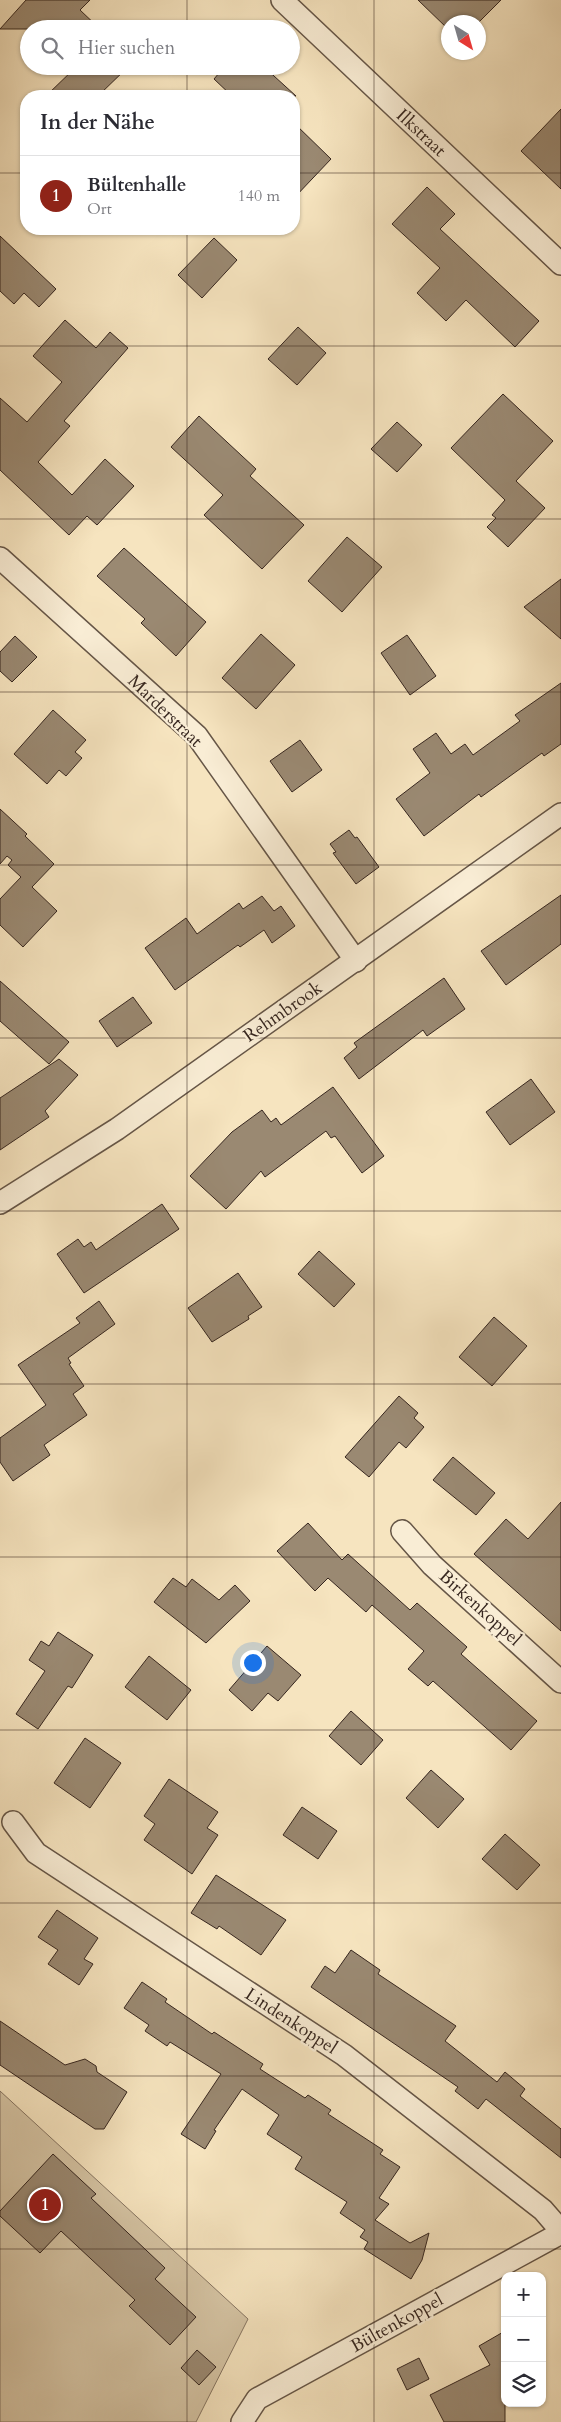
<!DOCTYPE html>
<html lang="de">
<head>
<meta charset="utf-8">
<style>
	:root { --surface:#fff; --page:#f7f7f7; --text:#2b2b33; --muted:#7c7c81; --line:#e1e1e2; --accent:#8f2418 }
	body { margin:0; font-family:Cardo,serif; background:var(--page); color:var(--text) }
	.controls { position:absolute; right:15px; bottom:15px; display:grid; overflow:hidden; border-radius:10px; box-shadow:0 1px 4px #0004 }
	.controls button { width:45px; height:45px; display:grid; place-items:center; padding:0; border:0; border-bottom:1px solid var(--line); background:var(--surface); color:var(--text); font:25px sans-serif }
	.compass { position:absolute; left:441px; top:15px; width:45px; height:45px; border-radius:50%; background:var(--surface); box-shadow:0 1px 4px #0004; rotate:143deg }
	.you { position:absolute; left:252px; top:1662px; width:18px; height:18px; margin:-12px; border:4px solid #fff; border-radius:50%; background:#1a73e8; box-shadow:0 0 0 8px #1a73e833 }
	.badge { display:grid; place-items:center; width:32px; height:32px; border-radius:50%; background:var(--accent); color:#fff; font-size:16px; font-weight:700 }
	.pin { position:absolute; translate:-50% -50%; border:2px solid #fff; box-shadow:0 1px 5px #0006 }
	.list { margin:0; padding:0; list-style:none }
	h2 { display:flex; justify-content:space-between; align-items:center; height:65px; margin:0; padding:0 20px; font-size:21px }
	h2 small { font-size:16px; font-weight:400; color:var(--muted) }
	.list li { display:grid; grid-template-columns:32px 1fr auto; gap:15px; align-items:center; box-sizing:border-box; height:80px; padding:0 20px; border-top:1px solid var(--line) }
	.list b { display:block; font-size:19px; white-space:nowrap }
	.list p { margin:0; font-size:16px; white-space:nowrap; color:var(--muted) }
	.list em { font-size:16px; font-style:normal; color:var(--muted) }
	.icon { flex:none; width:28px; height:28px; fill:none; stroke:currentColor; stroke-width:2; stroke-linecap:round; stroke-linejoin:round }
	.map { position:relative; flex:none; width:561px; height:2422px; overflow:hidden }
	.search { position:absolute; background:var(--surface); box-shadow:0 1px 4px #0004; left:20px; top:20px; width:280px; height:55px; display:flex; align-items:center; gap:12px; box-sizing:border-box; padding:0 18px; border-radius:28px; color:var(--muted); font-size:19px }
	.panel { position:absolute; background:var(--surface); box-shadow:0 1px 4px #0004; left:20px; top:90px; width:280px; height:145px; border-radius:20px }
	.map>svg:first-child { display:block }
	.green { fill:#d5c4a4; stroke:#867562 }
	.building { fill:#9a8972; stroke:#36261f }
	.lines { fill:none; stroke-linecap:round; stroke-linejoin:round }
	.minor-casing { stroke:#665647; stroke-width:24 }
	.minor { stroke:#f9edd5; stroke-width:21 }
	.grid { fill:none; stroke:#36261f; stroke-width:1; stroke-opacity:0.55 }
	.labels { text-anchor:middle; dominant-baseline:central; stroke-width:4.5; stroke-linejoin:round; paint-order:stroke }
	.street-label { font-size:18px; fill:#36261f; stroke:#f9edd5 }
</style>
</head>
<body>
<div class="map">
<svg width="561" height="2422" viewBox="0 0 561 2422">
	<rect width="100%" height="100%" fill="#f6e4bf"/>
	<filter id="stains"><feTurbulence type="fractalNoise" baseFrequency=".004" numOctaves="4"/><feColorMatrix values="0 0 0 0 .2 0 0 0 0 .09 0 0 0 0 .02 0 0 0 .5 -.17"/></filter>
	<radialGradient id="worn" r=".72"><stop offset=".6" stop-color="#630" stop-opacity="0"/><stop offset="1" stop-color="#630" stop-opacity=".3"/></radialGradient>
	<!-- green -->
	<polygon class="green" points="0,2091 248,2319 196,2422 0,2422"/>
	<!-- building -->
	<g class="building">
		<polygon points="26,0 90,0 80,10 100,29 0,29"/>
		<polygon points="418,0 501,0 478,23 448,22 448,29"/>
		<polygon points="77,66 129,66 98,96 46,96"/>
		<polygon points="225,66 263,66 296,96 232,96 214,79"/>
		<polygon points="561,109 561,189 521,151"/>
		<polygon points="294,123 331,159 294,198"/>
		<polygon points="427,187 455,214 440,229 539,321 515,347 466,300 446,321 417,293 440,268 392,224"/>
		<polygon points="0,236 56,289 39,307 24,293 14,304 0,291"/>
		<polygon points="214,238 237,260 202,298 178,275"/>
		<polygon points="65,320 96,348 110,332 128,348 64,421 70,426 38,462 72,495 105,459 134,486 97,525 87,516 69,535 0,470 0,398 27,422 62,382 33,356"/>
		<polygon points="298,327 326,353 297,385 268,359"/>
		<polygon points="503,394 553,441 516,481 545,508 508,547 487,527 496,518 492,515 505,500 451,448"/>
		<polygon points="199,416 256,469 250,476 304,525 262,569 204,515 223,495 171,447"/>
		<polygon points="397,422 422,445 397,472 371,449"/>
		<polygon points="347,537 382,567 342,612 308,581"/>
		<polygon points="124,548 206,622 176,656 141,623 145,619 97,576"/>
		<polygon points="561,579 561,639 524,607"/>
		<polygon points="261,634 295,665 256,709 222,678"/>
		<polygon points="407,635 436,676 410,695 381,653"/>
		<polygon points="15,636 37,657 12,682 0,671 0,652"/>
		<polygon points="561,683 561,744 544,756 542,753 481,797 479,794 424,836 396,799 430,773 413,749 436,733 451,754 465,744 473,755 520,721 515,715"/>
		<polygon points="53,710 86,740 75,752 82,758 66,776 59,770 47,784 14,754"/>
		<polygon points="300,740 322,770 292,792 270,761"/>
		<polygon points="0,809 27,834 25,836 54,864 32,887 57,911 23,947 0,925 0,899 21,877 8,865 12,860 7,856 0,864"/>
		<polygon points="349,830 355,838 357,837 379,867 356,884 333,853 336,852 330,844"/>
		<polygon points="561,895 561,944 506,985 481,951"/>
		<polygon points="262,896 274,911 281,906 295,926 272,943 264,930 240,947 238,945 175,990 145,948 186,918 197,934 239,903 243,909"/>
		<polygon points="444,978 465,1009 427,1036 423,1030 359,1079 344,1058 357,1047 354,1043"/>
		<polygon points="0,981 69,1042 49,1064 0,1021"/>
		<polygon points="133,997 152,1023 117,1047 99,1021"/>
		<polygon points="59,1059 78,1075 45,1111 49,1117 0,1150 0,1098"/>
		<polygon points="531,1079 555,1112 510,1145 486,1112"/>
		<polygon points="333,1087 384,1156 362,1173 335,1136 331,1138 326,1131 265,1177 261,1171 226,1209 190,1176 232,1132 262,1110 271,1122 276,1118 281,1125"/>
		<polygon points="162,1204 179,1229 84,1293 57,1254 78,1239 84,1247 91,1242 96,1250"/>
		<polygon points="319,1251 355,1284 334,1307 298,1274"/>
		<polygon points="238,1273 262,1307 248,1316 249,1319 212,1342 188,1308"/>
		<polygon points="99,1301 115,1324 68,1358 71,1363 69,1364 84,1386 73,1394 87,1415 44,1445 50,1455 13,1481 0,1462 0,1438 46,1405 18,1365 80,1323 76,1318"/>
		<polygon points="494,1317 527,1346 492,1386 459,1357"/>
		<polygon points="399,1396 418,1413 414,1418 424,1427 406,1448 399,1442 369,1477 345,1457"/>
		<polygon points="453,1457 495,1493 476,1515 433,1480"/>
		<polygon points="561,1502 561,1631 474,1554 506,1519 528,1539"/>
		<polygon points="308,1523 342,1560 348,1554 410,1610 417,1603 467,1647 461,1654 537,1721 511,1750 433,1681 428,1686 408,1669 424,1651 372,1605 366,1612 328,1578 315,1591 277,1551"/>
		<polygon points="173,1578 186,1587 192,1579 219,1600 235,1585 250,1601 206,1643 154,1602"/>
		<polygon points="58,1632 93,1655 72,1688 68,1686 38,1729 16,1714 45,1671 29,1660 41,1641 49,1646"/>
		<polygon points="267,1646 301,1675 278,1701 268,1693 252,1711 229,1690"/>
		<polygon points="149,1656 191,1690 167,1720 125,1687"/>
		<polygon points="351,1711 383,1740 361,1765 329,1736"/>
		<polygon points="85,1738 121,1763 90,1808 54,1783"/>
		<polygon points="431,1770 464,1799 438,1828 406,1798"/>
		<polygon points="169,1779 218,1812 207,1828 218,1835 192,1874 144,1840 155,1824 144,1816"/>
		<polygon points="302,1807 337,1831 318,1859 283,1835"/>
		<polygon points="505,1834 540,1865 517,1890 482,1859"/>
		<polygon points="216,1875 286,1920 261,1955 219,1926 217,1929 191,1913"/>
		<polygon points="57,1910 98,1938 84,1959 93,1964 79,1985 48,1964 58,1950 38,1937"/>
		<polygon points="351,1950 380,1970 378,1974 456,2026 445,2041 497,2082 505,2072 525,2089 520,2096 561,2129 561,2158 486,2099 478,2109 455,2091 458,2087 311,1987 325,1966 335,1973"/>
		<polygon points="142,1982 167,1999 165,2002 212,2034 214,2032 263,2064 260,2069 305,2098 308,2095 331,2110 328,2114 383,2150 380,2154 400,2167 379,2198 389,2204 375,2220 410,2243 429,2233 422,2260 411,2279 364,2249 368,2242 360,2237 365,2230 340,2213 347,2202 295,2169 302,2157 267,2134 279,2115 242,2089 214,2130 216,2131 205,2149 181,2134 221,2074 170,2042 167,2046 145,2031 149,2025 124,2008"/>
		<polygon points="0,2021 65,2065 85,2059 96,2066 97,2072 127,2092 104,2129 95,2129 0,2065"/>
		<polygon points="53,2154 96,2194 91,2198 165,2268 155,2279 196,2317 170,2345 129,2306 135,2300 61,2231 40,2253 0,2216 0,2211"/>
		<polygon points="505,2331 505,2422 444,2422 430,2395 490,2365 479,2346"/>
		<polygon points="197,2350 216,2367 199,2385 181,2368"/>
		<polygon points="419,2358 429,2379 407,2390 397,2369"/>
	</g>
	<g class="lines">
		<defs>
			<g id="minor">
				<polyline points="282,0 561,264"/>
				<polyline points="0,558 197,736 356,961"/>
				<polyline points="0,1203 117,1129 561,814"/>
				<polyline points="402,1531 432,1565 561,1682"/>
				<polyline points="13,1822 36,1853 344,2055 543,2210 561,2231"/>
				<polyline points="242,2422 257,2399 561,2233"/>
			</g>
		</defs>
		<!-- minor casing -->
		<use href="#minor" class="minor-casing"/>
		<!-- minor -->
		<use href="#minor" class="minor"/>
	</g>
	<!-- grid -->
	<path class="grid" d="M187,0v29M374,0v2422M187,66v30M0,173h26M294,173h267M187,229v2193M0,346h561M0,519h561M0,692h561M0,865h561M0,1038h561M0,1211h561M0,1384h561M0,1557h561M0,1730h561M0,1903h561M0,2076h561M0,2249h561"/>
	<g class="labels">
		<!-- street labels -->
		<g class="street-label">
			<text transform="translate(421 133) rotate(43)">Ilkstraat</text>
			<text transform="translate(165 711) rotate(44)">Marderstraat</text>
			<text transform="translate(283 1012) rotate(-35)">Rehmbrook</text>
			<text transform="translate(480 1608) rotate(42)">Birkenkoppel</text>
			<text transform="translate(291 2021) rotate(33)">Lindenkoppel</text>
			<text transform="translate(397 2323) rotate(-29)">Bültenkoppel</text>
		</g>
	</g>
	<rect width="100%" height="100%" filter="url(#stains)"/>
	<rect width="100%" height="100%" fill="url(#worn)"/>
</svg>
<div class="controls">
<button>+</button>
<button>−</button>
<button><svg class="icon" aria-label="layers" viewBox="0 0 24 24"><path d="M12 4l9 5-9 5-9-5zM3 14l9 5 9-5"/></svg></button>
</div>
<svg class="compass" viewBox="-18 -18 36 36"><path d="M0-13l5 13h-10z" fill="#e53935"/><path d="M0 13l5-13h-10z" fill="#7c7c81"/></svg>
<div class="you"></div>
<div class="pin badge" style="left:45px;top:2205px">1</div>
<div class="search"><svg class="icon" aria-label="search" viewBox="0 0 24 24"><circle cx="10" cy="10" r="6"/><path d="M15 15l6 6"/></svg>Hier suchen</div>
<section class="panel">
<h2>In der Nähe<small></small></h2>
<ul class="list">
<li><span class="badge">1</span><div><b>Bültenhalle</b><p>Ort</p></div><em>140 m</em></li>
</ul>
</section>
</div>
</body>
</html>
